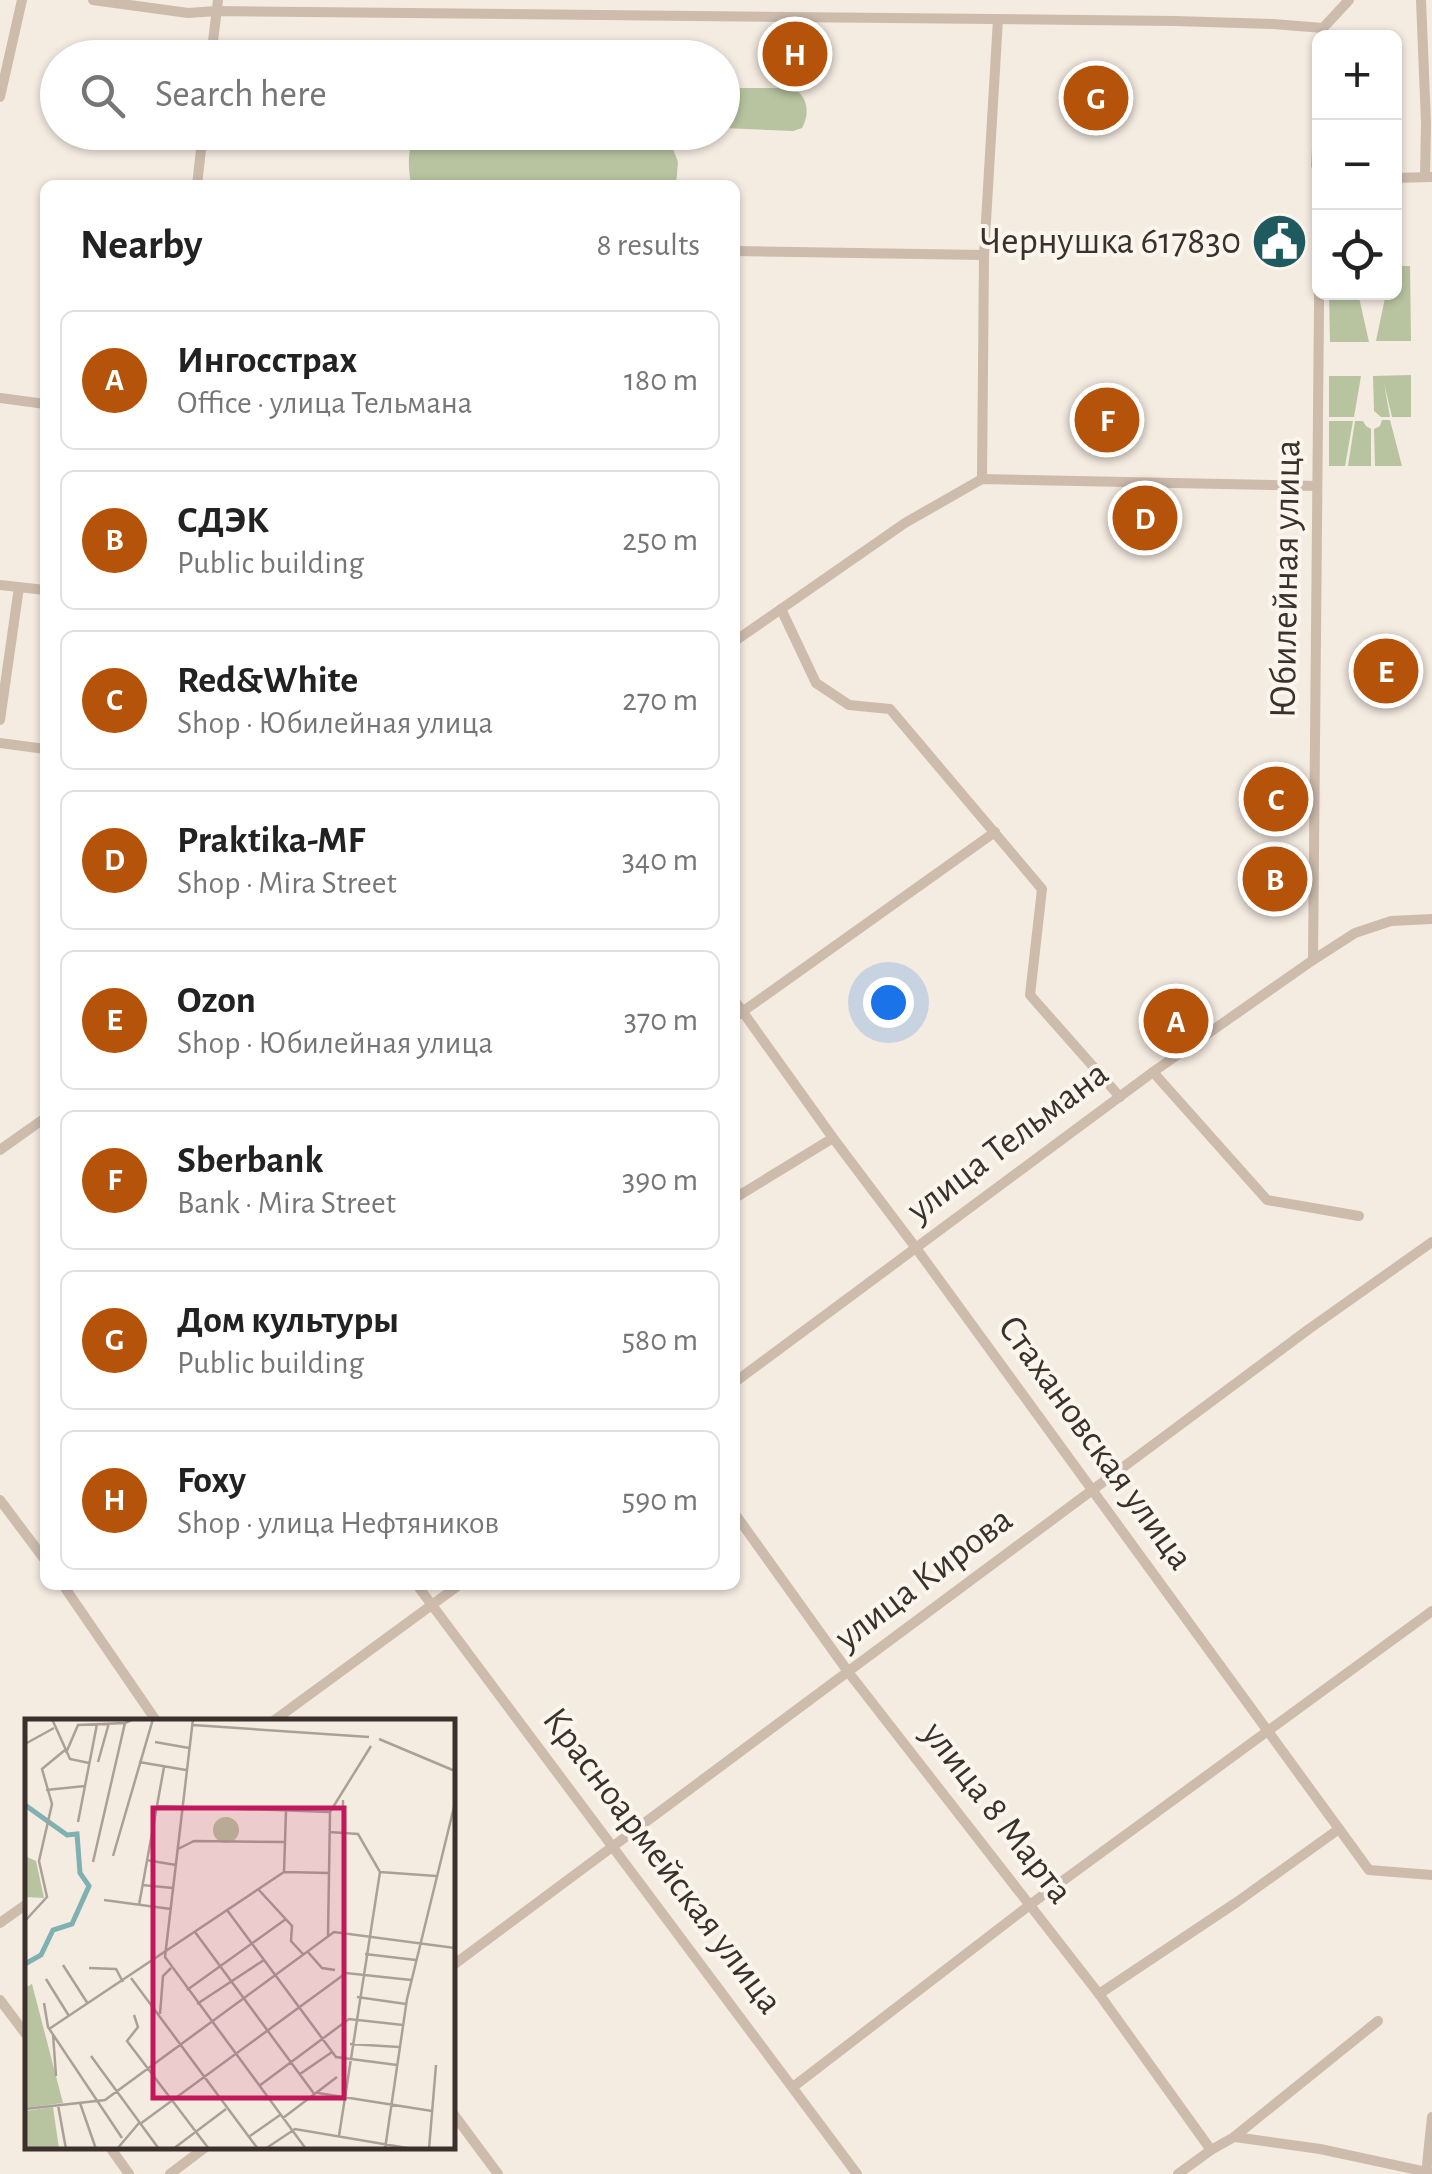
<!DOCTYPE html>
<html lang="en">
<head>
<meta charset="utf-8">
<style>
	:root { --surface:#fff; --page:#f6f6f6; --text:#222; --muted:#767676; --line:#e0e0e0; --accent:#b45309 }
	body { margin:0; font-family:"Alegreya Sans",sans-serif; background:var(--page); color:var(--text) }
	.controls { position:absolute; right:30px; top:30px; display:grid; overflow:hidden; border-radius:15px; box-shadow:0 2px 8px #0004 }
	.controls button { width:90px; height:90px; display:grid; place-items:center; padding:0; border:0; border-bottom:2px solid var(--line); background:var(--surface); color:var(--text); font:50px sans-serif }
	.you { position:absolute; left:888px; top:1002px; width:35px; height:35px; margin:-25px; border:8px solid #fff; border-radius:50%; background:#1a73e8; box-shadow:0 0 0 15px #1a73e833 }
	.badge { display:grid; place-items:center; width:65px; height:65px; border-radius:50%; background:var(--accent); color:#fff; font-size:32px; font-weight:700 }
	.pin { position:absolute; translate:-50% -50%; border:5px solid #fff; box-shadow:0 2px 10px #0006 }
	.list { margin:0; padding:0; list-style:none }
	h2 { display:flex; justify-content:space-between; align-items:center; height:130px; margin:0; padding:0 40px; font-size:42px }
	h2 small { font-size:32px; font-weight:400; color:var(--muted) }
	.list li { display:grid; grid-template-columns:65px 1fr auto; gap:30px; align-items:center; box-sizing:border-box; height:140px; margin:0 20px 20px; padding:0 20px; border:2px solid var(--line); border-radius:15px }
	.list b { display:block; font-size:38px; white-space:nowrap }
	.list p { margin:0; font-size:32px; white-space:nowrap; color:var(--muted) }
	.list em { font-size:32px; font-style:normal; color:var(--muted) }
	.icon { flex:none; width:55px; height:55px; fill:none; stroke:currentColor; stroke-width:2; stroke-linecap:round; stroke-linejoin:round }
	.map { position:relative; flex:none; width:1432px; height:2174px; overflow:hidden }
	.search { position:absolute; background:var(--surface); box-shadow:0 2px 8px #0004; left:40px; top:40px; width:700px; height:110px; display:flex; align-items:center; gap:25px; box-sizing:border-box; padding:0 35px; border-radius:55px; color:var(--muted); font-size:38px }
	.panel { position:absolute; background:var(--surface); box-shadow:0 2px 8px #0004; left:40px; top:180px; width:700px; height:1410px; border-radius:15px }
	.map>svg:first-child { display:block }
	.green { fill:#b8c4a0 }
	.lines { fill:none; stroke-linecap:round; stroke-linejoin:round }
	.minor { stroke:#cdbbac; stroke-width:10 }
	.labels { text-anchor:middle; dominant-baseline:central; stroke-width:8; stroke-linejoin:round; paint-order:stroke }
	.poi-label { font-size:38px; fill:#3b302b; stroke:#fbf5ee; text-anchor:end }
	.street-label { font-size:38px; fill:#3b302b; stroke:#fbf5ee }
	.inset-river { fill:none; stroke:#7fb0b2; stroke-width:5 }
	.inset-road { fill:none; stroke:#aaa098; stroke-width:2.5 }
	.view { fill:#c2185b; fill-opacity:0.15; stroke:#c2185b; stroke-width:5 }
	.inset-edge { fill:none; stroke:#3b302b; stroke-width:5 }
</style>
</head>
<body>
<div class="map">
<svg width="1432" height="2174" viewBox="0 0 1432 2174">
	<rect width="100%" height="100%" fill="#f4ebe1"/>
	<!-- green -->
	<g class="green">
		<path d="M726,88h67c15,8 17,26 9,40l-9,3 -70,-3v-38z"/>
		<path d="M416,132l251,1 11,29 -2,23h-265c-3,-18 -4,-36 5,-53z"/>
		<polygon points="1395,266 1410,266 1411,341 1376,341 1386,293 1394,292"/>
		<polygon points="1329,293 1358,293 1369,342 1330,342"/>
		<polygon points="1411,375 1411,417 1392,417 1384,383 1390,417 1381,417 1374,411 1373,376"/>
		<polygon points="1329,376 1361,376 1354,417 1329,417"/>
		<polygon points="1382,420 1390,420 1402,466 1375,466 1374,429 1380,426"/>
		<polygon points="1329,421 1353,421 1345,466 1329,466"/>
		<polygon points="1355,421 1363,421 1366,426 1371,429 1371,466 1348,466"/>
	</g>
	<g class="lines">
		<!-- minor -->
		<g class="minor">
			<polyline points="93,0 188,13 217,11 1175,21 1273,24 1323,28"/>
			<polyline points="1421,0 1426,123 1425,177"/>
			<polyline points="1323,28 1349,0"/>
			<polyline points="211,58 218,0"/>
			<polyline points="0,97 22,0"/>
			<polyline points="1320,99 1316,165 1320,178"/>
			<polyline points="1394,178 1431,177"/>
			<polyline points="197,185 203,132"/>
			<polyline points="735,251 984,255"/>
			<polyline points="0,398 45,404"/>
			<polyline points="982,479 984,255 998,19"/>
			<polyline points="0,585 45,590"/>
			<polyline points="781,609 816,683 849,705 890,709 1042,889 1030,995 1120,1097"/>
			<polyline points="735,641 905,523 982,479 1317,486"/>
			<polyline points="0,720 19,587"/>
			<polyline points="0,743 45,749"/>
			<polyline points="1313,960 1320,198"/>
			<polyline points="735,1001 833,1138 916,1248 1369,1870 1432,1875"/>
			<polyline points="735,1017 995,832"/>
			<polyline points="1153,1072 1267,1200 1359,1216"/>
			<polyline points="0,1150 45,1118"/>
			<polyline points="735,1198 833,1138"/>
			<polyline points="735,1382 1153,1072 1313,960 1355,933 1391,921 1432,919"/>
			<polyline points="0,1500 45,1560"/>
			<polyline points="735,1514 849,1673 1099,1994 1211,2150"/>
			<polyline points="63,1585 157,1722"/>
			<polyline points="417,1585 857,2174"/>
			<polyline points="272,1722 459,1585"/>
			<polyline points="0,1923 28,1903"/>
			<polyline points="452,1966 1309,1329 1432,1242"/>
			<polyline points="1099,1994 1237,1902 1339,1829"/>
			<polyline points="0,2000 28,2037"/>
			<polyline points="793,2087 1031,1904 1432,1611"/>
			<polyline points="452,2112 498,2174"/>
			<polyline points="1235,2137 1320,2149 1432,2173"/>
			<polyline points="109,2146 129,2174"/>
			<polyline points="170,2174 207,2146"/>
			<polyline points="1178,2174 1211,2150 1234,2137 1378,2021"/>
			<polyline points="1426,2174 1432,2117"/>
		</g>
	</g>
	<!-- icons -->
	<defs>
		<symbol id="civic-disc" viewBox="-11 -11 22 22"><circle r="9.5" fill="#1f5a5e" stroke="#fbf5ee"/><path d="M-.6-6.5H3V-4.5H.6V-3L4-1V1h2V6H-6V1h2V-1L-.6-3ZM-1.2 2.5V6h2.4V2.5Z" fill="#fff"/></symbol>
	</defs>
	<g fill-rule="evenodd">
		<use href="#civic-disc" x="1248" y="210" width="63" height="63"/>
	</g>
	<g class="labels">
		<!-- poi labels -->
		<g class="poi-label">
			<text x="1241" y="242">Чернушка 617830</text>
		</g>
		<!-- street labels -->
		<g class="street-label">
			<text transform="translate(1286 579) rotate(-89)">Юбилейная улица</text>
			<text transform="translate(1008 1142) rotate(-37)">улица Тельмана</text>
			<text transform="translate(1095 1443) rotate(54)">Стахановская улица</text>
			<text transform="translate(924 1579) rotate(-37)">улица Кирова</text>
			<text transform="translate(997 1813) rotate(52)">улица 8 Марта</text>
			<text transform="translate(662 1861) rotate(53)">Красноармейская улица</text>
		</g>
	</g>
	<!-- overview -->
	<g transform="translate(25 1719)">
		<rect width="430" height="430" fill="#f4ebe1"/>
		<path d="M188 111a13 13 0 1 1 26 0a13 13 0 1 1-26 0ZM0,137l11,5 8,37 -19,-1zM7,265l31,119 -38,5v-120zM28,388l6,42h-34v-38z" fill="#b8c4a0"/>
		<path class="inset-river" d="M0,86l42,30 10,-1 3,39 9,13 -17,38 -19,6 -12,25 -16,9"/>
		<path class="inset-road" d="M27,0l18,40 19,4M168,0l-28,238 141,192M168,6l176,12M354,20l76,32M130,23l34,6M0,25l29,-16M41,34l12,-28 47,-2M73,43l11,-39M114,43l47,8M21,71l39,-4M318,81v32M132,87l173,6M305,93l41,-66M53,103l19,-98M304,113l29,2 22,38 -41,264M153,130l16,-8 91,1M88,137l40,-137M121,141l30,5M68,143l32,-139 9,-4M259,153l2,-61M355,153l56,4M117,166l31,3M233,170l34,37 -1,15 12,13M79,181l67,9M114,186l25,-138M202,191l109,147 61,8M0,202l22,-24 -8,-36 13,-57 -10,-35 23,-19M170,213l120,163M303,217l2,-124M282,232l15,17 13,2M340,235l51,6M38,246l25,39M64,249l27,1 7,13M106,259l127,171M21,260l23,37M162,271l99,-71M332,278l49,7M19,284l4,24 74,111M172,285l67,-44M135,295l3,-38 8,-8M109,296l4,12 -11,14 82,108M24,310l235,-157 45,1M28,315l3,42M325,325l49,3M66,337l68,93M275,355l32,-22M234,367l90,-67 54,6M293,374l114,18M55,384l16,46M33,386l8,44M0,390l80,-9 229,-168 121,16M258,399l54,-41M115,405l206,-151 65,7M225,417l30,-21M92,430l22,-26M148,430l53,-40M240,430l30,-20 118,20M360,430l22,-150 48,-196M404,430l7,-84"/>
		<path class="view" d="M128,89h191v290h-191z"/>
		<rect width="430" height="430" class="inset-edge"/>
	</g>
</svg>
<div class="controls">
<button>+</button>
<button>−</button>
<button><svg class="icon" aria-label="locate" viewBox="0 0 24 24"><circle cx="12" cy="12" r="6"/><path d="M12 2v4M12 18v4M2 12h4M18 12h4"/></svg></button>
</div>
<div class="you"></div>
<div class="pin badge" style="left:1176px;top:1021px">A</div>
<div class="pin badge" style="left:1275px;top:879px">B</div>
<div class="pin badge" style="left:1276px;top:799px">C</div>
<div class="pin badge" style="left:1145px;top:518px">D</div>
<div class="pin badge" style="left:1386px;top:671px">E</div>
<div class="pin badge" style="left:1107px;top:420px">F</div>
<div class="pin badge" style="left:1096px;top:98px">G</div>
<div class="pin badge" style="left:795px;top:54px">H</div>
<div class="search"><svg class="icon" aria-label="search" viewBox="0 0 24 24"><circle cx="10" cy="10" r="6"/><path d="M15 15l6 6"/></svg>Search here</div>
<section class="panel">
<h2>Nearby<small>8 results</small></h2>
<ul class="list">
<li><span class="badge">A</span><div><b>Ингосстрах</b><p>Office · улица Тельмана</p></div><em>180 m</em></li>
<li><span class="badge">B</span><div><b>СДЭК</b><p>Public building</p></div><em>250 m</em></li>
<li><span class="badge">C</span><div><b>Red&amp;White</b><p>Shop · Юбилейная улица</p></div><em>270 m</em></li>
<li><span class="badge">D</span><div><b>Praktika-MF</b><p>Shop · Mira Street</p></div><em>340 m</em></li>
<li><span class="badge">E</span><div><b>Ozon</b><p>Shop · Юбилейная улица</p></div><em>370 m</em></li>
<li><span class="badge">F</span><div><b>Sberbank</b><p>Bank · Mira Street</p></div><em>390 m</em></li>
<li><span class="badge">G</span><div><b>Дом культуры</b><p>Public building</p></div><em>580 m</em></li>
<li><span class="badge">H</span><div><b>Foxy</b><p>Shop · улица Нефтяников</p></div><em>590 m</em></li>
</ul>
</section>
</div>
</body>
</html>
